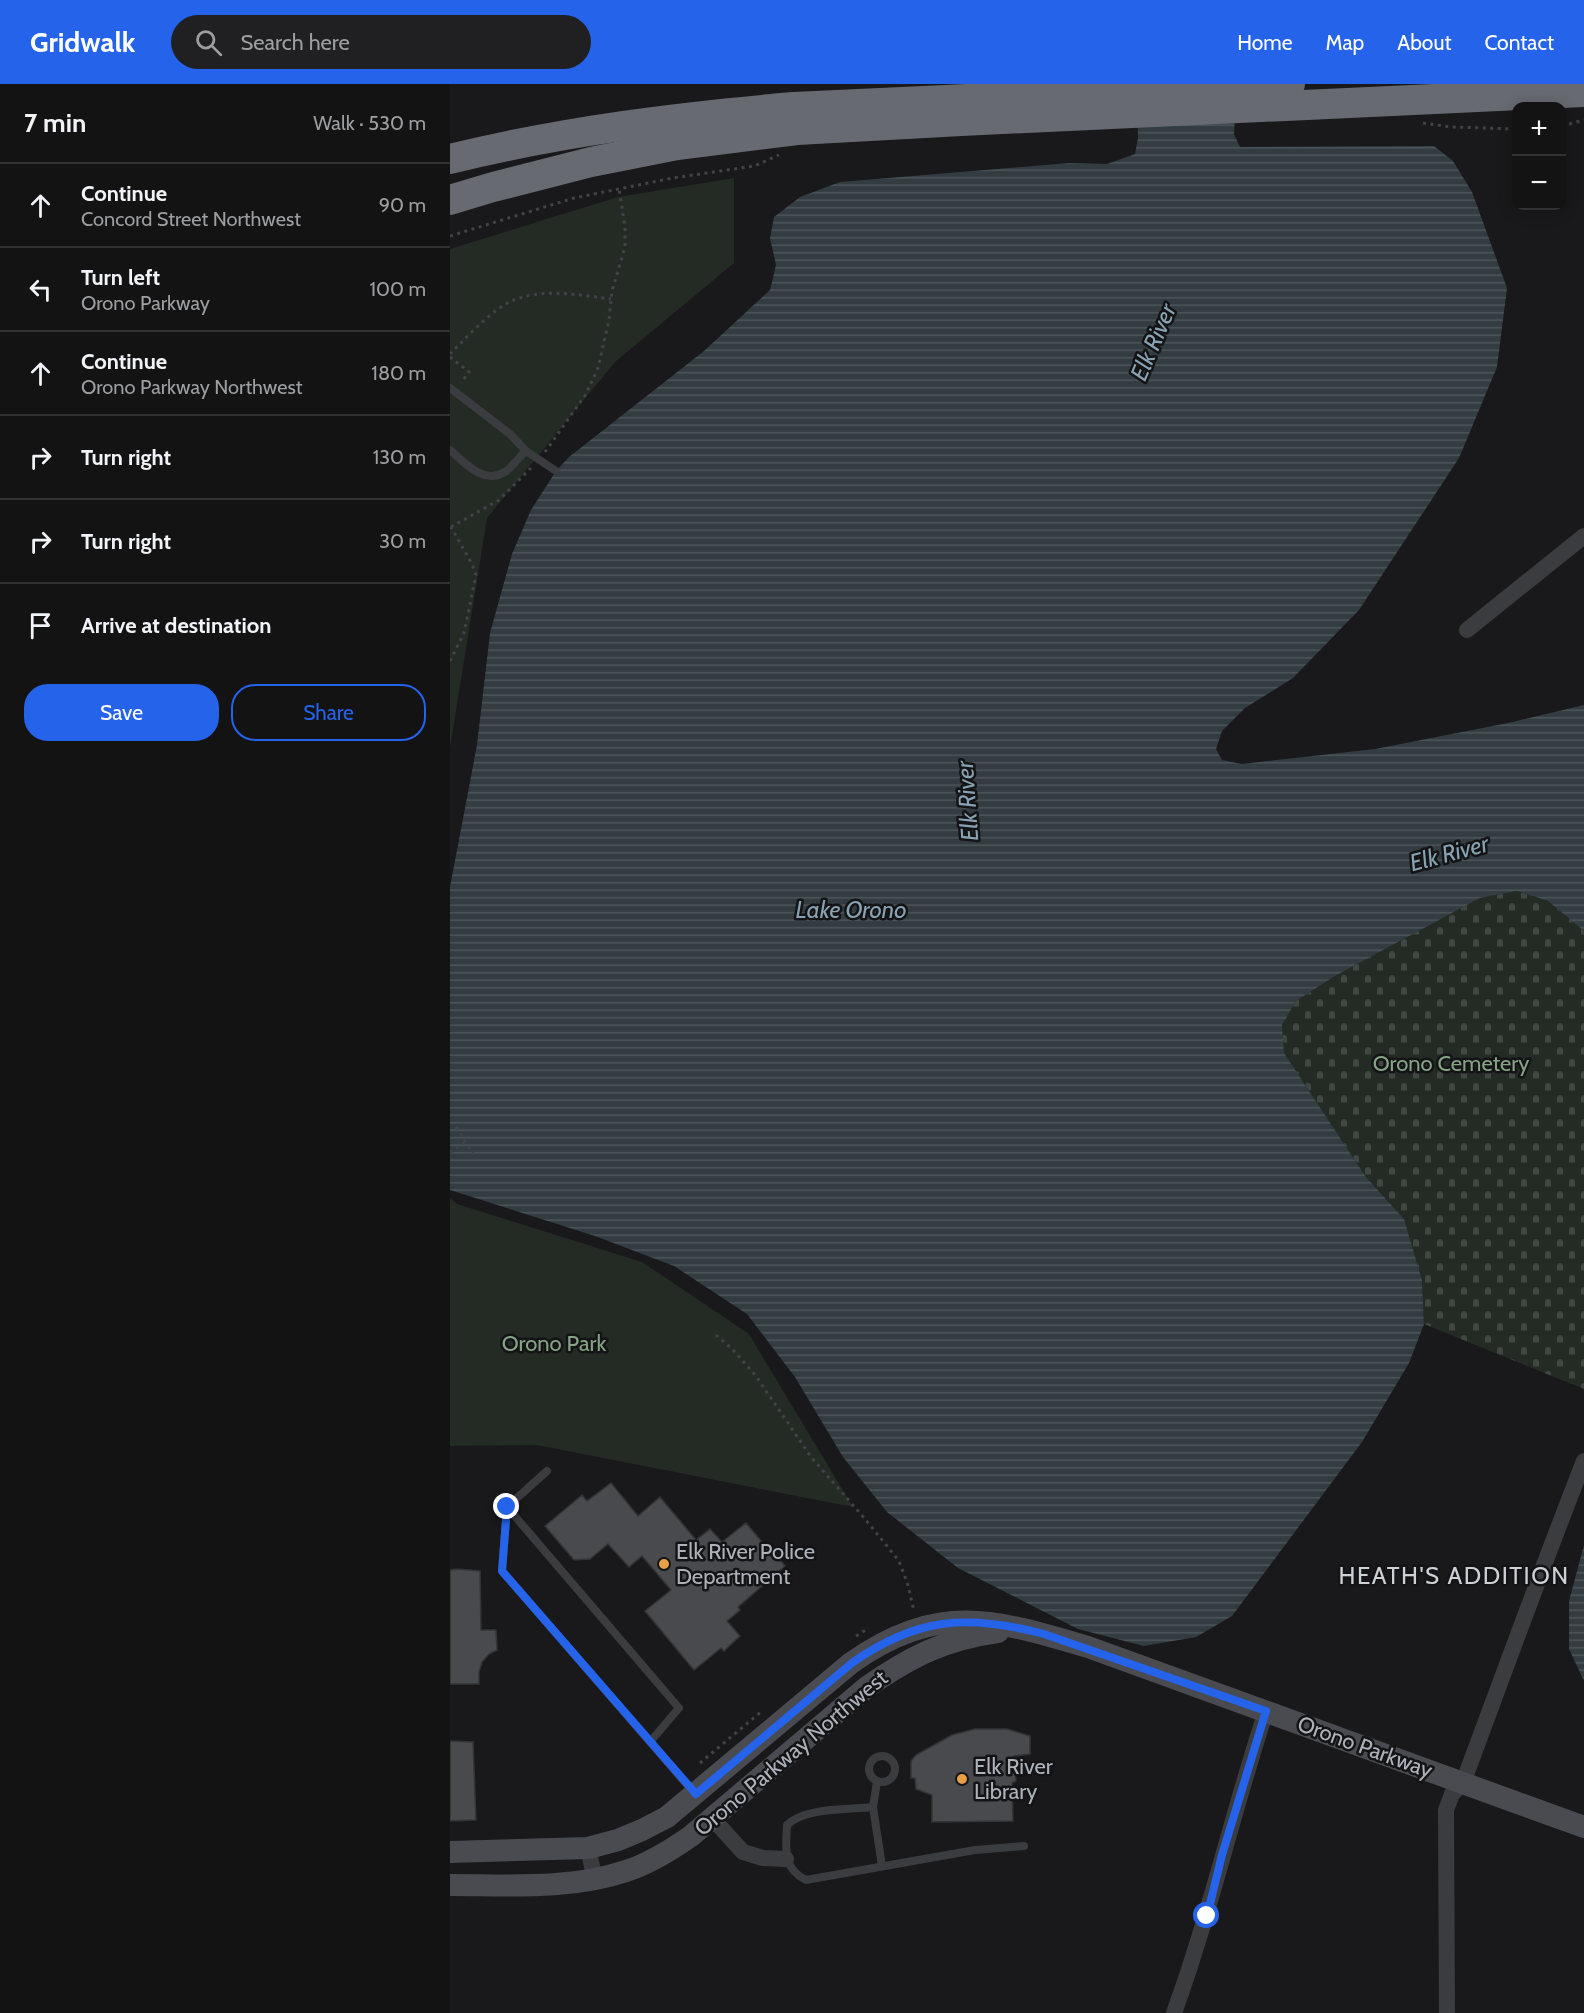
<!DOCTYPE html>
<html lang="en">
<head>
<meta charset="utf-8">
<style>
	:root { --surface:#131314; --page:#202022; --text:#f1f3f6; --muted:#9d9ea0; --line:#323234; --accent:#2563eb }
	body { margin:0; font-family:Cabin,sans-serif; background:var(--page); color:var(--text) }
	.controls { position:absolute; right:18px; top:18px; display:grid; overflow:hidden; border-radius:12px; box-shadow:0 3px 15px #0003 }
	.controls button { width:54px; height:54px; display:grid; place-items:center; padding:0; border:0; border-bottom:2px solid var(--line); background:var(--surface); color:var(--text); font:30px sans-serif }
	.stop { position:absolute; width:18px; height:18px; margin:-14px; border:4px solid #2563eb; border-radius:50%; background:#fff }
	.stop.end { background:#2563eb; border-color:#fff; box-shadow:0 2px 6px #0008 }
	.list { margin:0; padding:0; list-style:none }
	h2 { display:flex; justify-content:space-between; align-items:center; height:78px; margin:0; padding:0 24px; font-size:26px }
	h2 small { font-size:20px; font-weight:400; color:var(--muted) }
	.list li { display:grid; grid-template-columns:39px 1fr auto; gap:18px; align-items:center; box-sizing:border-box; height:84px; padding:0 24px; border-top:2px solid var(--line) }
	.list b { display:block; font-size:22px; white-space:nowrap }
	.list p { margin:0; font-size:20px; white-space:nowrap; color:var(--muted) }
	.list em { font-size:20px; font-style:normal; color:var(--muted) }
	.actions { display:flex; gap:12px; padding:18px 24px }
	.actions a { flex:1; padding:14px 0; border:2px solid var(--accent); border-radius:24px; text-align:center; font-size:21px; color:var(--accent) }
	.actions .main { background:var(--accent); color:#fff }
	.icon { flex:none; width:33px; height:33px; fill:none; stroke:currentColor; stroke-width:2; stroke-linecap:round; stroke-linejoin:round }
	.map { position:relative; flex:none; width:1134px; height:1929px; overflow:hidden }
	header { display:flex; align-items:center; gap:36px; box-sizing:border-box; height:84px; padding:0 30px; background:var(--accent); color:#fff }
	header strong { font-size:28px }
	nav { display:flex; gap:33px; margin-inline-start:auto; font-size:21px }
	.search { width:420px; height:54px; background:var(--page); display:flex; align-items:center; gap:15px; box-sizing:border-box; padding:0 21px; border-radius:33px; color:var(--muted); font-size:22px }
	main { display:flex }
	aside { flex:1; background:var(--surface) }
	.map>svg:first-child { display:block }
	.green { fill:#232b24 }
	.cemetery { fill:url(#cemetery-stones) }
	.water { fill:url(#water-rules) }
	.building { fill:#484a4e; stroke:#333437; stroke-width:1.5 }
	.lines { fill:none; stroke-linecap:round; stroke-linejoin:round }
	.path { stroke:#414347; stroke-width:3; stroke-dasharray:3 4.5; stroke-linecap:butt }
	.lane { stroke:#3b3c40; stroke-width:8 }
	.street { stroke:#3b3c40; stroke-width:16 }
	.secondary { stroke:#494b50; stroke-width:22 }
	.highway { stroke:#676b71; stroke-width:30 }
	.route { stroke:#2563eb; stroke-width:8 }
	.poi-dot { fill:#e6a047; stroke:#141416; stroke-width:2 }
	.labels { text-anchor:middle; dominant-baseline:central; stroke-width:5; stroke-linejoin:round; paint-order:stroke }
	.park-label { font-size:22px; fill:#86a385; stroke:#141416 }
	.poi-label { font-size:22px; fill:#adb2ba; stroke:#141416; text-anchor:start }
	.street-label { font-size:22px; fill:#adb2ba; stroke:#141416 }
	.water-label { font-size:24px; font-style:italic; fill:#87a2b2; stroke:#141416 }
	.neighbourhood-label { font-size:24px; letter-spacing:1.5px; fill:#cdd1d6; stroke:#141416 }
</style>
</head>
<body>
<header>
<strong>Gridwalk</strong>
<div class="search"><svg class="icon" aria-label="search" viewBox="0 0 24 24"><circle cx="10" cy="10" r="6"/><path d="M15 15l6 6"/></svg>Search here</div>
<nav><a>Home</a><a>Map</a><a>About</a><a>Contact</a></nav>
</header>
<main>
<aside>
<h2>7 min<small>Walk · 530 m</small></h2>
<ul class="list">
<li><svg class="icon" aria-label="ahead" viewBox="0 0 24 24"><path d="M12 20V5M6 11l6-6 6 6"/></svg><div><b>Continue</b><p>Concord Street Northwest</p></div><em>90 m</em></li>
<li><svg class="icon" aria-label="left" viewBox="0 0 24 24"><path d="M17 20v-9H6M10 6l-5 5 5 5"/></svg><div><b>Turn left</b><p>Orono Parkway</p></div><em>100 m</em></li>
<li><svg class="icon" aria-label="ahead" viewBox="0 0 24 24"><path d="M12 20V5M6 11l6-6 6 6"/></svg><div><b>Continue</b><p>Orono Parkway Northwest</p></div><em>180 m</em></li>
<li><svg class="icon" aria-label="right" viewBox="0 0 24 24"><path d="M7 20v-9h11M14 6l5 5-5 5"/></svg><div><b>Turn right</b></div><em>130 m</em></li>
<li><svg class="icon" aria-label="right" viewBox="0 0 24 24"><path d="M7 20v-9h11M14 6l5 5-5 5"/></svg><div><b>Turn right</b></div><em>30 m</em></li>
<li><svg class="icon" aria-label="arrive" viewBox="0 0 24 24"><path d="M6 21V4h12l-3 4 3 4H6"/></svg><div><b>Arrive at destination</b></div></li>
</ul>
<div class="actions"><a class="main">Save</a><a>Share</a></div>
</aside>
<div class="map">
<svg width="1134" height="1929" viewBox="0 0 1134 1929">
	<defs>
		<pattern id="cemetery-stones" width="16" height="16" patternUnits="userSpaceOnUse" patternTransform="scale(1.5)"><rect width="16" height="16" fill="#232b24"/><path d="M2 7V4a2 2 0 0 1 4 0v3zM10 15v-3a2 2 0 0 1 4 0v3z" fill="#404742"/></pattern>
		<pattern id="water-rules" width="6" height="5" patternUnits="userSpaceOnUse" patternTransform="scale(1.5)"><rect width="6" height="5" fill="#323c41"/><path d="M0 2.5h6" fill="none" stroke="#4d565a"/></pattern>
	</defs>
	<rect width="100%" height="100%" fill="#19191b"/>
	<!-- green -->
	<g class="green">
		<polygon points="284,94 284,179 165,278 37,434 0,664 0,165 168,113"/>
		<polygon points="0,1114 7,1120 192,1178 299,1250 403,1423 87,1361 0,1362"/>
	</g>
	<!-- cemetery -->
	<polygon class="cemetery" points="1067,807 1098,817 1134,847 1134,1305 974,1240 972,1196 954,1135 916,1093 834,969 832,941 846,917 885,892 1030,814"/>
	<!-- water -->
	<g class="water">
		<polygon points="687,0 787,0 784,50 790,63 984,62 1003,77 1022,108 1057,204 1047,283 1009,374 909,526 843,594 795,624 772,647 766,665 772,676 792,680 925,665 1058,639 1134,621 1134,847 1098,817 1067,807 1030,814 885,892 846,917 832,941 834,969 916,1093 954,1135 972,1196 974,1240 959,1279 912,1358 782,1532 746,1553 694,1562 628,1545 508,1484 437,1428 393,1373 345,1293 297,1230 224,1182 145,1152 0,1106 0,803 27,661 40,549 62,470 81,426 106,387 119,373 254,267 320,206 326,181 320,154 324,133 350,113 390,98 619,79 657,80 685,70 688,54"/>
		<polygon points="1134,1461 1134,1597 1119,1565 1119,1517"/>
	</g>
	<!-- building -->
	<g class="building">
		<polygon points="161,1399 188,1432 210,1413 246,1456 260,1445 272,1458 296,1439 322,1470 324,1469 335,1482 288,1523 290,1526 277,1537 290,1552 274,1567 271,1564 244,1586 195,1527 221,1506 192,1472 179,1483 158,1460 140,1475 124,1476 95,1442 132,1411 137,1417"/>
		<polygon points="7,1485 30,1487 31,1546 46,1546 47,1566 39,1570 32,1578 29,1588 29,1600 0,1600 0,1486"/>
		<polygon points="525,1645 557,1645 580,1652 580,1670 564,1672 566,1697 562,1699 563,1737 482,1738 482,1711 466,1705 465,1694 461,1694 461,1677 466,1671 502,1651"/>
		<polygon points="0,1657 23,1658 26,1736 0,1737"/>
	</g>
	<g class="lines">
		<!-- path -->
		<g class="path">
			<polyline points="973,39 1001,43 1066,45"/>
			<polyline points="1112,42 1134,36"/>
			<polyline points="0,152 124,114 223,94 304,82 329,71"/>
			<path d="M0,270c16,-16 43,-46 64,-54 29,-12 66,-5 97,-1"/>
			<polyline points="0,273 19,288 11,299"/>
			<polyline points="95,368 136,310 148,284 159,236 162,207 175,163 175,143 169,104"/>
			<polyline points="1,443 49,416 81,384"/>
			<polyline points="0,577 14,549 26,491 22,480 1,443"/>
			<polyline points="6,1043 27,1075"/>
			<polyline points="0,1069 15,1058"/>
			<polyline points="266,1251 284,1267 306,1292 361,1373 415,1435 449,1477 458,1501 464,1527"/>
			<polyline points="406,1552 419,1544"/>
			<polyline points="250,1679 312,1627"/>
		</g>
		<!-- lane -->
		<g class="lane">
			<path d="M0,304l60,46 16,17c-7,6 -14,16 -21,21 -22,13 -40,-9 -55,-22"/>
			<polyline points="76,367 106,387"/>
			<polyline points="97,1387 57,1423 52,1487 245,1710"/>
			<polyline points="57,1423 229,1624 200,1658"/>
			<circle cx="432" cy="1685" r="13"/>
			<polyline points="427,1698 423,1723 432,1782"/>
			<path d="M423,1723c-25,3 -68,0 -86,18 -1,23 -5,43 19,55l169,-30 49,-4"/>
		</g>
		<!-- street -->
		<g class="street">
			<polyline points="1017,546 1134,452"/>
			<polyline points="262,1734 293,1768 313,1774 336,1775"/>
			<polyline points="138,1764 145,1796"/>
			<path d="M724,1929c36,-99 59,-202 92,-302"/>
			<path d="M997,1929l-1,-203 6,-16 11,-11c40,-108 79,-215 121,-322"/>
		</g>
		<!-- secondary -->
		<g class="secondary">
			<path d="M0,1768l138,-4 30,-8 24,-10 25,-13 184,-154c87,-61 143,-44 237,-16l496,180"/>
			<path d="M0,1801c58,0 120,5 176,-14 23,-7 45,-21 65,-35l176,-149c43,-30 78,-48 131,-55"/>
		</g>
		<!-- highway -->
		<g class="highway">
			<path d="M0,75c113,-28 228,-42 344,-52l496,-23"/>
			<polyline points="0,116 43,103 141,78 227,61 347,46 511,37 1134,8"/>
		</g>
	</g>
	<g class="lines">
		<!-- route -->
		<path class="route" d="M57,1423l-5,64 194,223 156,-131c65,-46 116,-49 192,-29l222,77 -44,144 -15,61"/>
	</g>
	<!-- markers -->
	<g class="poi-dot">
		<circle cx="214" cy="1480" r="6"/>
		<circle cx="512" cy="1695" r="6"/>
	</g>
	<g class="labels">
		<!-- park labels -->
		<g class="park-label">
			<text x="1001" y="979">Orono Cemetery</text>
			<text x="104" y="1259">Orono Park</text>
		</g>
		<!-- poi labels -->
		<g class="poi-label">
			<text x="226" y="1467">Elk River Police<tspan x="226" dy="25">Department</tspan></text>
			<text x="524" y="1682">Elk River<tspan x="524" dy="25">Library</tspan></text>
		</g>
		<!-- street labels -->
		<g class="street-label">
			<text transform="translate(915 1663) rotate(20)">Orono Parkway</text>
			<text transform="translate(341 1669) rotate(-40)">Orono Parkway Northwest</text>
		</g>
		<!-- water labels -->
		<g class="water-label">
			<text transform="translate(703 258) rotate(-67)">Elk River</text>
			<text transform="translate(517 717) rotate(-94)">Elk River</text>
			<text transform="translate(999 769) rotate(-15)">Elk River</text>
			<text x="401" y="825">Lake Orono</text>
		</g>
		<!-- neighbourhood labels -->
		<g class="neighbourhood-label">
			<text x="1004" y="1491">HEATH'S ADDITION</text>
		</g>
	</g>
</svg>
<div class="controls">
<button>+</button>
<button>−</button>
</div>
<div class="stop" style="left:757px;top:1832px"></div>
<div class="stop end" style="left:57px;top:1423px"></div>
</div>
</main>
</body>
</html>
